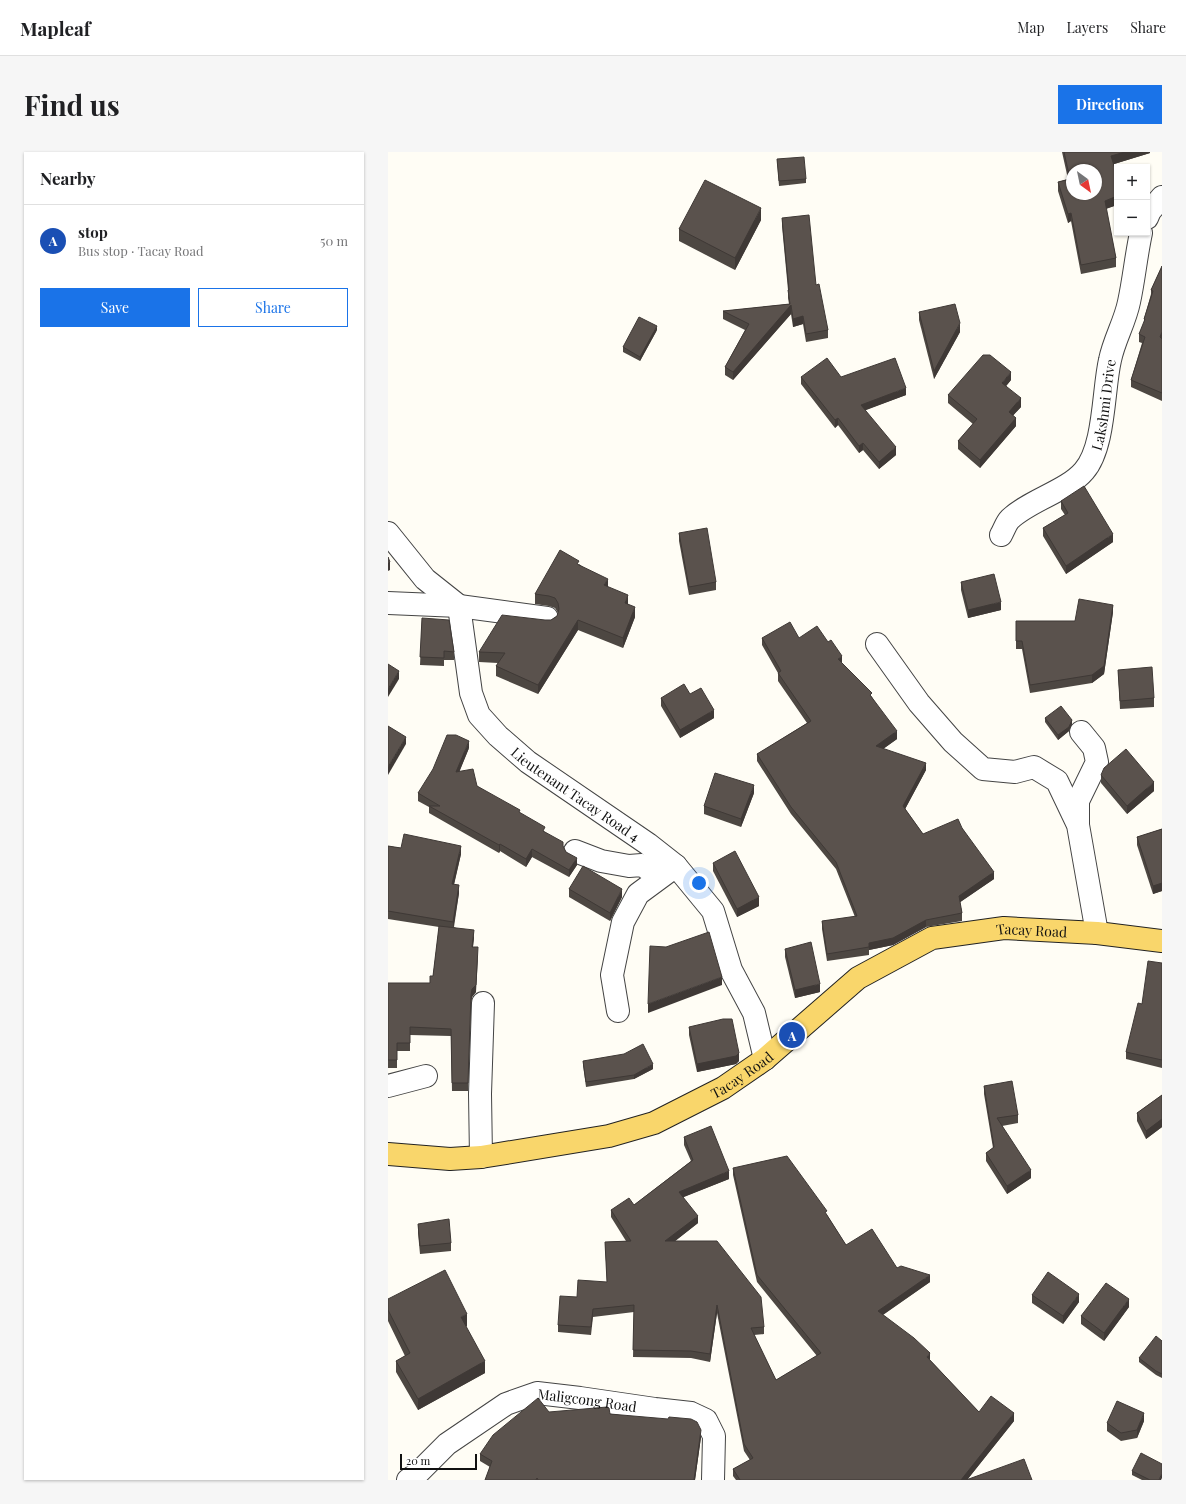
<!DOCTYPE html>
<html lang="en">
<head>
<meta charset="utf-8">
<style>
	:root { --surface:#fff; --page:#f6f6f6; --text:#202124; --muted:#757577; --line:#e0e0e0; --accent:#1a73e8 }
	body { margin:0; font-family:"Playfair Display",serif; background:var(--page); color:var(--text) }
	.controls { position:absolute; right:12px; top:12px; display:grid; overflow:hidden; border-radius:0px; box-shadow:0 1px 3px #0004 }
	.controls button { width:36px; height:36px; display:grid; place-items:center; padding:0; border:0; border-bottom:1px solid var(--line); background:var(--surface); color:var(--text); font:20px sans-serif }
	.compass { position:absolute; left:678px; top:12px; width:36px; height:36px; border-radius:50%; background:var(--surface); box-shadow:0 1px 3px #0004; rotate:147deg }
	.scale { position:absolute; left:12px; bottom:10px; width:77px; box-sizing:border-box; padding-left:4px; border:2px solid #111; border-top:0; font-size:11px; line-height:14px; white-space:nowrap; color:#111; -webkit-text-stroke:3px #fff; paint-order:stroke }
	.you { position:absolute; left:311px; top:731px; width:14px; height:14px; margin:-10px; border:3px solid #fff; border-radius:50%; background:#1a73e8; box-shadow:0 0 0 6px #1a73e833 }
	.badge { display:grid; place-items:center; width:26px; height:26px; border-radius:50%; background:var(--accent); color:#fff; font-size:13px; font-weight:700 }
	.pin { position:absolute; translate:-50% -50%; border:2px solid #fff; box-shadow:0 1px 4px #0006 }
	.list { margin:0; padding:0; list-style:none }
	h2 { display:flex; justify-content:space-between; align-items:center; height:52px; margin:0; padding:0 16px; font-size:17px }
	h2 small { font-size:13px; font-weight:400; color:var(--muted) }
	.list li { display:grid; grid-template-columns:26px 1fr auto; gap:12px; align-items:center; box-sizing:border-box; height:72px; padding:0 16px; border-top:1px solid var(--line) }
	.list b { display:block; font-size:15px; white-space:nowrap }
	.list p { margin:0; font-size:13px; white-space:nowrap; color:var(--muted) }
	.list em { font-size:13px; font-style:normal; color:var(--muted) }
	.actions { display:flex; gap:8px; padding:12px 16px }
	.actions a { flex:1; padding:9px 0; border:1px solid var(--accent); border-radius:0px; text-align:center; font-size:14px; color:var(--accent) }
	.actions .main { background:var(--accent); color:#fff }
	.map { position:relative; flex:none; width:774px; height:1328px; overflow:hidden; border-radius:0px }
	header { display:flex; align-items:center; gap:24px; box-sizing:border-box; height:56px; padding:0 20px; background:var(--surface); border-bottom:1px solid var(--line) }
	header strong { font-size:19px }
	nav { display:flex; gap:22px; margin-inline-start:auto; font-size:14px }
	.intro { display:flex; align-items:center; justify-content:space-between; box-sizing:border-box; height:96px; padding:0 24px }
	h1 { margin:0; font-size:28px }
	.button { padding:10px 18px; border-radius:0px; background:var(--accent); color:#fff; font-size:14px; font-weight:700 }
	main { display:flex; gap:24px; padding:0 24px }
	aside { flex:1; background:var(--surface); border-radius:0px; box-shadow:0 1px 3px #0004 }
	.map>svg:first-child { display:block }
	.lines { fill:none; stroke-linecap:round; stroke-linejoin:round }
	.minor-casing { stroke:#444; stroke-width:24 }
	.major-casing { stroke:#222; stroke-width:24 }
	.minor { stroke:#fff; stroke-width:22 }
	.major { stroke:#f9d66b; stroke-width:22 }
	.wall { fill:#4d4742 }
	.shaded-wall { fill:#3f3936 }
	.building { fill:#5a524d; stroke:#3f3936; fill-rule:evenodd }
	.labels { text-anchor:middle; dominant-baseline:central; stroke-width:4; stroke-linejoin:round; paint-order:stroke }
	.street-label { font-size:14px; fill:#111; stroke:#fff }
</style>
</head>
<body>
<header>
<strong>Mapleaf</strong>
<nav><a>Map</a><a>Layers</a><a>Share</a></nav>
</header>
<div class="intro"><h1>Find us</h1><a class="button">Directions</a></div>
<main>
<aside>
<h2>Nearby<small></small></h2>
<ul class="list">
<li><span class="badge" style="background:#1a4fb4">A</span><div><b>stop</b><p>Bus stop · Tacay Road</p></div><em>50 m</em></li>
</ul>
<div class="actions"><a class="main">Save</a><a>Share</a></div>
</aside>
<div class="map">
<svg width="774" height="1328" viewBox="0 0 774 1328">
	<rect width="100%" height="100%" fill="#fffdf5"/>
	<g class="lines">
		<defs>
			<g id="minor">
				<polyline points="759,66 762,59 774,45"/>
				<path id="s1" d="M0,381l37,46 34,27 12,87 8,22 19,21 30,26 120,82 28,22 37,45 18,59 23,43 11,46"/>
				<path id="s2" d="M613,383c3,-5 5,-12 9,-16 20,-19 57,-28 74,-48 21,-24 19,-81 26,-111 4,-20 15,-38 19,-58 5,-23 7,-46 12,-69"/>
				<polyline points="0,451 71,454 159,466"/>
				<polyline points="489,492 531,551 565,590 595,617 627,620 646,615 669,629 690,673 709,781"/>
				<polyline points="690,672 690,649 709,610 706,596 693,580"/>
				<polyline points="187,699 213,709 241,714 254,713 271,725"/>
				<polyline points="230,859 224,823 235,770 250,742 288,714"/>
				<polyline points="0,934 38,924"/>
				<polyline points="93,1005 92,942 95,851"/>
				<path id="s3" d="M20,1328l10,-7 29,-29 59,-40 31,-11 43,5 75,11 36,4 15,7 8,16 -1,44"/>
			</g>
			<g id="major">
				<path id="s4" d="M0,1002l62,5 31,-2 128,-21 45,-13 69,-35 42,-29 93,-81 74,-40 72,-10 93,5 65,8"/>
			</g>
		</defs>
		<!-- minor casing -->
		<use href="#minor" class="minor-casing"/>
		<!-- major casing -->
		<use href="#major" class="major-casing"/>
		<!-- minor -->
		<use href="#minor" class="minor"/>
		<!-- major -->
		<use href="#major" class="major"/>
	</g>
	<!-- wall -->
	<g class="wall">
		<polygon points="674,0 762,0 762,1 726,12 729,53 718,57 728,106 728,115 693,122 683,69 680,71 670,39 670,30 680,27"/>
		<polygon points="389,7 418,27 418,31 391,34"/>
		<polygon points="394,66 428,133 440,178 440,186 418,190 415,172 405,175 403,162 345,228 337,223 337,215 357,178 335,167 335,159 401,152 400,146 400,138 394,74"/>
		<polygon points="373,68 347,118 291,89 291,77"/>
		<polygon points="774,114 774,249 743,235 743,228 754,191 751,190 751,182 756,171 756,167 763,142 763,138"/>
		<polygon points="531,160 572,180 546,227 531,168"/>
		<polygon points="269,178 252,209 235,200 235,195"/>
		<polygon points="413,225 453,225 518,243 477,258 508,303 491,317 475,298 471,301 450,273 447,276 413,232"/>
		<polygon points="623,228 618,234 633,255 625,263 628,274 592,316 570,297 570,289 585,272 560,251 560,243"/>
		<polygon points="673,349 725,390 678,422 655,384 655,376 677,363 673,357"/>
		<polygon points="291,381 328,430 328,438 301,443 291,389"/>
		<polygon points="191,412 220,435 240,452 247,465 235,496 190,478 150,542 108,524 108,514 110,511 91,510 91,500 157,468 163,468 169,464 170,461 167,456 161,454 147,452 147,442"/>
		<polygon points="573,430 613,458 580,466 573,438"/>
		<polygon points="725,460 716,522 704,531 642,541 634,497 628,497 628,469 687,469"/>
		<polygon points="34,466 66,500 66,508 56,508 56,514 32,513"/>
		<polygon points="374,486 411,486 454,511 484,545 509,587 495,597 538,618 517,657 535,682 574,676 606,727 572,750 574,761 574,769 538,775 505,793 481,798 481,803 439,809 434,777 434,769 467,765 448,717 403,662 369,609 369,602 419,571 390,529 390,521 374,493"/>
		<polygon points="730,518 766,546 766,555 732,557"/>
		<polygon points="302,542 326,566 292,586 273,554 273,546"/>
		<polygon points="657,566 684,572 681,579 670,588 657,570"/>
		<polygon points="81,596 71,620 89,634 132,661 175,694 178,700 189,713 181,725 144,705 138,715 112,699 111,701 41,661 41,655 30,649 30,641"/>
		<polygon points="713,623 766,639 739,662 713,631"/>
		<polygon points="366,641 353,675 316,662 316,654"/>
		<polygon points="774,677 774,739 765,742 749,693 749,685"/>
		<polygon points="0,694 13,696 73,702 66,733 71,741 66,775 86,785 85,795 88,840 84,845 83,851 80,939 64,939 63,884 22,883 22,899 9,899 9,916 0,916 0,831 42,831 45,824 51,775 0,767"/>
		<polygon points="325,711 371,754 349,765 325,719"/>
		<polygon points="181,737 234,745 222,769 181,745"/>
		<polygon points="397,797 432,840 407,846 397,805"/>
		<polygon points="774,811 774,916 738,907 738,900 754,852"/>
		<polygon points="301,875 351,909 348,912 309,920 301,883"/>
		<polygon points="195,909 265,917 246,927 198,935 195,913"/>
		<polygon points="596,934 630,963 630,971 614,974 643,1026 619,1042 598,1009 598,1001 605,996 596,942"/>
		<polygon points="774,943 774,975 758,987 749,969 749,961"/>
		<polygon points="296,985 341,1027 295,1045 310,1071 287,1089 376,1175 376,1182 366,1183 388,1228 429,1204 369,1130 345,1023 345,1016 439,1063 458,1093 542,1130 495,1163 542,1208 591,1260 626,1269 579,1328 644,1328 348,1328 345,1324 345,1317 362,1308 356,1299 329,1161 322,1210 303,1206 245,1205 246,1160 205,1165 203,1183 170,1180 170,1173 189,1145 219,1130 217,1090 238,1089 223,1065 223,1058 246,1053 303,1009 296,993"/>
		<polygon points="30,1072 63,1091 63,1099 32,1102 30,1081"/>
		<polygon points="644,1143 691,1150 675,1172 644,1151"/>
		<polygon points="0,1147 79,1174 78,1174 97,1221 30,1258 8,1220 8,1209 17,1204 0,1169"/>
		<polygon points="741,1155 716,1189 693,1172 693,1164"/>
		<polygon points="774,1189 774,1226 768,1223 751,1210 751,1206"/>
		<polygon points="161,1260 222,1262 313,1285 307,1328 97,1328 102,1315 92,1309 92,1302"/>
		<polygon points="756,1269 749,1286 733,1289 719,1279 719,1271"/>
		<polygon points="744,1319 773,1328 754,1328 744,1323"/>
	</g>
	<!-- shaded-wall -->
	<g class="shaded-wall">
		<polygon points="737,0 762,0 762,1 723,13 723,4"/>
		<polygon points="729,44 729,53 717,57 717,49"/>
		<polygon points="373,56 373,68 347,118 347,106"/>
		<polygon points="683,61 683,69 680,71 680,62"/>
		<polygon points="403,153 403,162 345,228 345,220"/>
		<polygon points="415,164 415,172 405,175 405,167"/>
		<polygon points="572,171 572,180 546,227 546,219"/>
		<polygon points="269,174 269,178 252,209 252,205"/>
		<polygon points="774,180 774,188 772,185"/>
		<polygon points="623,220 623,228 614,239 614,231"/>
		<polygon points="518,236 518,243 473,260 473,253"/>
		<polygon points="633,246 633,255 621,268 621,260"/>
		<polygon points="450,266 450,273 447,276 447,268"/>
		<polygon points="628,266 628,274 592,316 592,308"/>
		<polygon points="475,291 475,298 471,301 471,294"/>
		<polygon points="508,295 508,303 491,317 491,310"/>
		<polygon points="725,382 725,390 678,422 678,414"/>
		<polygon points="2,410 2,418 0,419 0,412"/>
		<polygon points="220,427 220,437 216,433"/>
		<polygon points="240,443 240,453 237,451"/>
		<polygon points="613,450 613,458 580,466 580,458"/>
		<polygon points="725,453 725,460 716,522 704,531 704,523"/>
		<polygon points="247,455 247,465 235,496 235,486"/>
		<polygon points="190,468 190,478 150,542 150,533"/>
		<polygon points="454,504 454,512 450,507"/>
		<polygon points="11,519 11,527 0,545 0,537"/>
		<polygon points="326,558 326,566 292,586 292,578"/>
		<polygon points="684,568 684,572 681,579 670,588 670,583"/>
		<polygon points="509,579 509,587 488,602 488,594"/>
		<polygon points="18,585 18,592 0,623 0,615"/>
		<polygon points="81,589 81,596 68,628 68,620"/>
		<polygon points="538,611 538,618 515,661 515,654"/>
		<polygon points="766,630 766,639 739,662 739,654"/>
		<polygon points="366,633 366,641 353,675 353,667"/>
		<polygon points="112,692 112,699 111,701 111,693"/>
		<polygon points="73,694 73,702 64,740 64,732"/>
		<polygon points="144,697 144,705 138,715 138,707"/>
		<polygon points="189,706 189,713 181,725 181,718"/>
		<polygon points="606,720 606,727 571,751 571,744"/>
		<polygon points="774,731 774,739 765,742 765,734"/>
		<polygon points="71,733 71,741 65,777 65,770"/>
		<polygon points="234,737 234,745 222,769 222,761"/>
		<polygon points="371,745 371,754 349,765 349,757"/>
		<polygon points="538,768 538,775 505,793 481,798 481,791"/>
		<polygon points="86,778 86,785 84,803 84,795"/>
		<polygon points="90,803 88,840 84,845 83,851 80,939 83,843"/>
		<polygon points="334,825 334,833 260,861 260,852"/>
		<polygon points="432,832 432,840 407,846 407,838"/>
		<polygon points="351,901 351,909 348,912 309,920 309,912"/>
		<polygon points="265,912 265,917 246,927 246,923"/>
		<polygon points="774,967 774,975 758,987 758,979"/>
		<polygon points="643,1018 643,1026 619,1042 619,1034"/>
		<polygon points="341,1019 341,1027 291,1047 291,1040"/>
		<polygon points="310,1064 310,1071 277,1097 277,1089"/>
		<polygon points="542,1123 542,1130 490,1166 490,1159"/>
		<polygon points="691,1142 691,1150 675,1172 675,1164"/>
		<polygon points="741,1147 741,1155 716,1189 716,1181"/>
		<polygon points="329,1153 329,1161 322,1210 322,1202"/>
		<polygon points="79,1162 79,1174 73,1177 73,1165"/>
		<polygon points="542,1201 542,1208 539,1205"/>
		<polygon points="97,1209 97,1221 30,1258 30,1247"/>
		<polygon points="626,1261 626,1269 579,1328 573,1328"/>
		<polygon points="756,1261 756,1269 749,1286 749,1278"/>
		<polygon points="313,1278 313,1285 307,1328 306,1328"/>
		<polygon points="774,1321 774,1326 773,1328 771,1328"/>
	</g>
	<!-- building -->
	<g class="building">
		<path d="M676,0h61l-14,4 6,19v21l-12,5 11,57 -35,7 -10,-52 -3,1 -10,-32 12,-3zM684,18h24v24h-24z"/>
		<polygon points="416,5 418,27 391,29 389,7"/>
		<polygon points="317,28 373,56 347,106 291,77"/>
		<polygon points="421,63 428,133 431,132 440,178 418,182 415,164 405,167 403,153 345,220 337,215 361,172 335,159 402,152 400,138 401,138 394,66"/>
		<polygon points="774,114 774,180 772,185 774,187 774,241 743,228 757,185 751,182 757,167 756,167 765,139 763,138"/>
		<polygon points="567,152 572,171 546,219 531,160"/>
		<polygon points="251,165 269,174 252,205 235,195"/>
		<polygon points="595,203 602,203 623,220 614,231 633,246 621,260 628,266 592,308 570,289 589,267 560,243"/>
		<polygon points="439,206 453,225 507,206 518,236 473,253 508,295 491,310 475,291 471,294 450,266 447,268 413,225"/>
		<polygon points="696,334 725,382 678,414 655,376 680,361 673,349"/>
		<polygon points="319,376 328,430 301,435 291,381"/>
		<polygon points="172,398 191,409 189,412 220,427 216,433 240,443 237,451 247,455 235,486 190,468 150,533 108,514 117,501 91,500 114,463 157,468 163,468 169,464 171,457 170,451 167,446 161,444 147,442"/>
		<polygon points="0,405 2,410 0,412"/>
		<polygon points="606,422 613,450 580,458 573,430"/>
		<polygon points="691,447 725,453 716,514 704,523 642,533 634,489 628,489 628,469 687,469"/>
		<polygon points="34,466 61,468 66,500 56,499 56,506 32,505"/>
		<polygon points="402,470 411,486 429,474 440,490 443,488 454,504 450,507 484,541 482,543 509,579 488,594 538,611 515,654 535,682 570,667 574,676 606,720 571,744 574,761 538,768 505,786 481,791 481,795 439,802 434,769 469,764 448,710 403,655 369,602 423,569 390,521 393,519 374,486"/>
		<polygon points="0,512 11,519 0,537"/>
		<polygon points="764,515 766,546 732,549 730,518"/>
		<polygon points="296,532 302,542 313,536 326,558 292,578 273,546"/>
		<polygon points="673,554 684,568 681,575 670,583 657,566"/>
		<polygon points="0,574 18,585 0,615"/>
		<polygon points="59,583 68,583 81,589 68,620 85,617 89,634 132,658 131,660 157,675 155,679 175,690 175,694 178,700 189,706 181,718 144,697 138,707 112,692 111,693 41,654 52,654 30,641 45,617"/>
		<polygon points="738,597 766,630 739,654 713,623 716,616"/>
		<polygon points="327,621 366,633 353,667 316,654"/>
		<polygon points="774,677 774,731 765,734 749,685"/>
		<polygon points="16,682 73,694 64,732 71,733 65,770 0,759 0,694 13,696"/>
		<polygon points="347,699 371,745 349,757 325,711"/>
		<polygon points="195,714 234,737 222,761 181,737"/>
		<polygon points="51,774 86,778 84,795 90,795 88,833 84,837 83,843 80,931 64,931 63,877 22,875 22,891 9,891 9,908 0,908 0,831 42,831 42,824 45,824"/>
		<polygon points="321,780 334,825 260,852 262,794 278,795"/>
		<polygon points="423,790 432,832 407,838 397,797"/>
		<polygon points="760,809 774,811 774,908 738,900 750,851 754,852"/>
		<polygon points="335,867 344,867 351,901 348,904 309,912 301,875"/>
		<polygon points="255,892 265,912 246,923 198,930 195,909 236,902"/>
		<polygon points="624,929 630,963 609,966 643,1018 619,1034 598,1001 606,995 596,934"/>
		<polygon points="774,943 774,967 758,979 749,961"/>
		<polygon points="323,974 341,1019 291,1040 310,1064 277,1089 329,1089 373,1145 376,1175 363,1176 388,1228 433,1201 369,1123 345,1016 399,1004 439,1059 437,1060 458,1093 484,1077 509,1116 513,1114 542,1123 490,1159 526,1186 542,1201 539,1205 591,1260 603,1244 626,1261 573,1328 352,1328 345,1317 365,1306 356,1292 329,1153 322,1202 303,1199 245,1198 246,1153 205,1157 203,1175 170,1173 172,1144 189,1145 190,1128 219,1130 217,1090 243,1089 223,1058 241,1046 246,1053 305,1008 296,985"/>
		<polygon points="61,1067 63,1091 32,1094 30,1072"/>
		<polygon points="57,1118 79,1162 73,1165 97,1209 30,1247 8,1209 22,1201 0,1158 0,1147"/>
		<polygon points="660,1120 691,1142 675,1164 644,1143"/>
		<polygon points="718,1131 741,1147 716,1181 693,1164"/>
		<polygon points="768,1184 774,1189 774,1222 768,1219 751,1206"/>
		<polygon points="150,1246 161,1260 219,1255 221,1256 222,1262 280,1267 281,1265 303,1267 309,1270 313,1278 306,1328 150,1328 149,1326 148,1328 97,1328 104,1309 92,1302 105,1283"/>
		<polygon points="729,1249 756,1261 749,1278 733,1281 719,1271"/>
		<polygon points="753,1301 774,1312 774,1321 771,1328 762,1328 744,1319"/>
		<polygon points="636,1307 644,1328 578,1328"/>
	</g>
	<g class="labels">
		<!-- street labels -->
		<g class="street-label">
			<text stroke="none"><textPath href="#s2" startOffset="177">Lakshmi Drive</textPath></text>
			<text stroke="none"><textPath href="#s1" startOffset="339">Lieutenant Tacay Road 4</textPath></text>
			<text stroke="none"><textPath href="#s4" startOffset="706">Tacay Road</textPath></text>
			<text stroke="none"><textPath href="#s4" startOffset="370">Tacay Road</textPath></text>
			<text stroke="none"><textPath href="#s3" startOffset="208">Maligcong Road</textPath></text>
		</g>
	</g>
</svg>
<div class="controls">
<button>+</button>
<button>−</button>
</div>
<svg class="compass" viewBox="-18 -18 36 36"><path d="M0-13l5 13h-10z" fill="#e53935"/><path d="M0 13l5-13h-10z" fill="#757577"/></svg>
<div class="scale">20 m</div>
<div class="you"></div>
<div class="pin badge" style="left:404px;top:883px;background:#1a4fb4">A</div>
</div>
</main>
</body>
</html>
